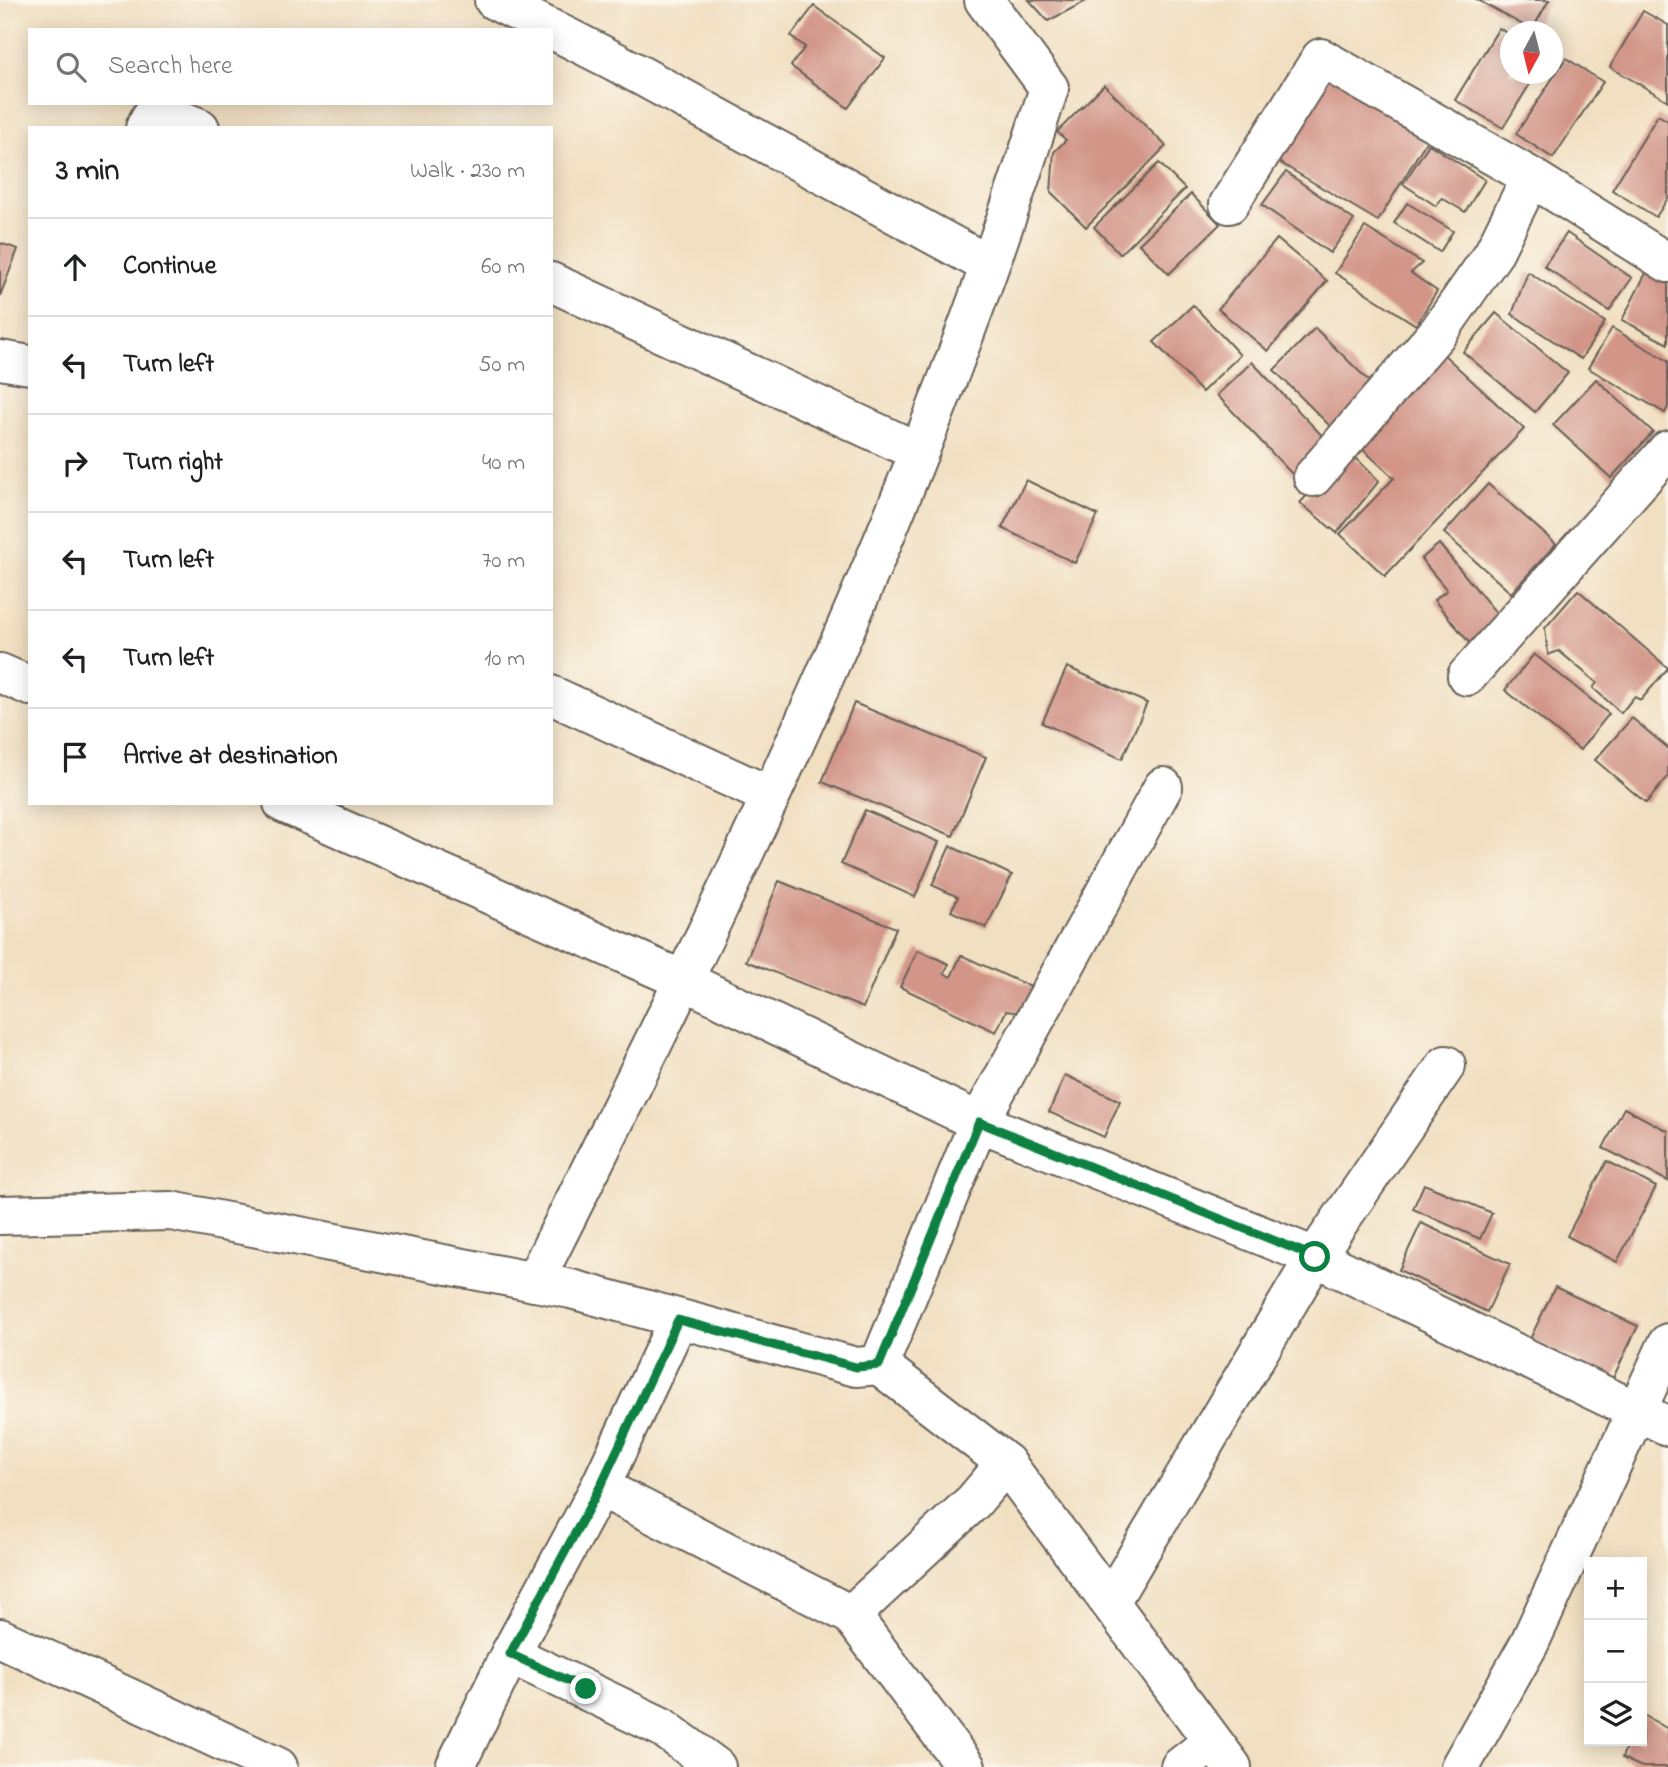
<!DOCTYPE html>
<html lang="en">
<head>
<meta charset="utf-8">
<style>
	:root { --surface:#fff; --page:#f2f2f2; --text:#202124; --muted:#757577; --line:#e0e0e0 }
	body { margin:0; font-family:"Indie Flower",sans-serif; background:var(--page); color:var(--text) }
	.controls { position:absolute; right:21px; bottom:21px; display:grid; overflow:hidden; border-radius:0px; box-shadow:0 4px 18px #0003 }
	.controls button { width:63px; height:63px; display:grid; place-items:center; padding:0; border:0; border-bottom:2px solid var(--line); background:var(--surface); color:var(--text); font:35px sans-serif }
	.compass { position:absolute; left:1500px; top:21px; width:63px; height:63px; border-radius:50%; background:var(--surface); box-shadow:0 4px 18px #0003; rotate:187deg }
	.stop { position:absolute; width:21px; height:21px; margin:-16px; border:5px solid #0b8043; border-radius:50%; background:#fff }
	.stop.end { background:#0b8043; border-color:#fff; box-shadow:0 2px 7px #0008 }
	.list { margin:0; padding:0; list-style:none }
	h2 { display:flex; justify-content:space-between; align-items:center; height:91px; margin:0; padding:0 28px; font-size:30px }
	h2 small { font-size:23px; font-weight:400; color:var(--muted) }
	.list li { display:grid; grid-template-columns:46px 1fr auto; gap:21px; align-items:center; box-sizing:border-box; height:98px; padding:0 28px; border-top:2px solid var(--line) }
	.list b { display:block; font-size:26px; white-space:nowrap }
	.list em { font-size:23px; font-style:normal; color:var(--muted) }
	.icon { flex:none; width:38px; height:38px; fill:none; stroke:currentColor; stroke-width:2; stroke-linecap:round; stroke-linejoin:round }
	.map { position:relative; flex:none; width:1668px; height:1767px; overflow:hidden }
	.search { position:absolute; background:var(--surface); box-shadow:0 4px 18px #0003; left:28px; top:28px; width:525px; height:77px; display:flex; align-items:center; gap:18px; box-sizing:border-box; padding:0 24px; border-radius:0px; color:var(--muted); font-size:26px }
	.panel { position:absolute; background:var(--surface); box-shadow:0 4px 18px #0003; left:28px; top:126px; width:525px; height:679px; border-radius:0px }
	.map>svg:first-child { display:block }
	.building { fill:#d29588 }
	.lines { fill:none; stroke-linecap:round; stroke-linejoin:round }
	.minor-casing { stroke:#676056; stroke-width:42 }
	.minor { stroke:#fff; stroke-width:38 }
	.route { stroke:#0b8043; stroke-width:9 }
</style>
</head>
<body>
<div class="map">
<svg width="1668" height="1767" viewBox="0 0 1668 1767">
	<rect width="100%" height="100%" fill="#fbf7ec"/>
	<filter id="ink" filterUnits="userSpaceOnUse"><feTurbulence type="fractalNoise" baseFrequency=".0143" numOctaves="2"/><feDisplacementMap in="SourceGraphic" scale="14" xChannelSelector="R" yChannelSelector="G"/><feConvolveMatrix kernelMatrix="1 2 1 2 8 2 1 2 1" color-interpolation-filters="sRGB"/></filter>
	<filter id="wash" filterUnits="userSpaceOnUse"><feTurbulence type="fractalNoise" baseFrequency=".00686" numOctaves="4" result="noise"/><feDisplacementMap in="SourceGraphic" scale="28" xChannelSelector="R" yChannelSelector="G"/><feGaussianBlur stdDeviation="1.57" result="paint"/><feColorMatrix in="noise" values="0 0 0 0 0 0 0 0 0 0 0 0 0 0 0 0 0 1.4 0 .05"/><feComposite in="paint" operator="in"/></filter>
	<g filter="url(#wash)">
		<rect width="100%" height="100%" fill="#f1dfc1"/>
		<g id="blocks">
			<!-- building -->
			<g class="building">
				<polygon points="1029,0 1088,0 1048,21"/>
				<polygon points="1478,0 1549,0 1532,30"/>
				<polygon points="814,6 885,58 848,108 791,66 805,47 791,36"/>
				<polygon points="1643,11 1668,25 1668,101 1610,67"/>
				<polygon points="1499,28 1510,35 1510,74 1536,74 1503,128 1455,100"/>
				<polygon points="1566,58 1603,82 1553,158 1516,134"/>
				<polygon points="1323,72 1430,135 1378,221 1272,158"/>
				<polygon points="1104,85 1166,146 1086,227 1051,192 1054,152 1066,140 1057,132"/>
				<polygon points="1658,115 1668,121 1668,198 1656,217 1612,190"/>
				<polygon points="1429,144 1485,180 1465,212 1442,198 1436,206 1403,184"/>
				<polygon points="1159,163 1185,189 1120,254 1094,227"/>
				<polygon points="1286,172 1354,220 1330,253 1262,205"/>
				<polygon points="1191,194 1220,224 1169,274 1139,244"/>
				<polygon points="1407,203 1453,231 1440,252 1394,223"/>
				<polygon points="1365,227 1422,263 1411,273 1437,291 1416,325 1335,273"/>
				<polygon points="1567,233 1632,278 1609,311 1544,266"/>
				<polygon points="1277,239 1327,281 1268,351 1218,309"/>
				<polygon points="0,243 18,249 0,296"/>
				<polygon points="1528,272 1605,322 1581,359 1512,314"/>
				<polygon points="1646,273 1668,284 1668,344 1622,320"/>
				<polygon points="1193,305 1240,355 1202,392 1154,342"/>
				<polygon points="1496,313 1568,373 1535,412 1463,352"/>
				<polygon points="1315,328 1375,387 1333,429 1274,370"/>
				<polygon points="1612,328 1668,361 1668,407 1665,413 1588,368"/>
				<polygon points="1442,353 1524,429 1385,576 1340,534 1394,478 1356,443"/>
				<polygon points="1252,362 1329,443 1294,476 1217,395"/>
				<polygon points="1596,379 1653,432 1611,478 1553,425"/>
				<polygon points="1348,450 1379,481 1337,533 1300,503"/>
				<polygon points="1026,480 1098,515 1075,563 1002,528"/>
				<polygon points="1488,484 1556,544 1511,593 1444,533"/>
				<polygon points="1439,544 1502,620 1472,646 1434,600 1447,590 1421,559"/>
				<polygon points="1578,590 1668,668 1641,700 1634,697 1621,713 1593,688 1597,683 1559,651 1548,655 1545,628"/>
				<polygon points="1534,654 1609,714 1580,750 1505,690"/>
				<polygon points="1067,667 1147,703 1122,759 1042,723"/>
				<polygon points="854,703 986,757 953,836 822,782"/>
				<polygon points="1632,718 1668,748 1668,777 1646,803 1595,760"/>
				<polygon points="865,810 939,842 915,897 841,864"/>
				<polygon points="950,846 1012,875 986,928 951,911 958,897 932,885"/>
				<polygon points="779,881 896,928 863,1008 746,961"/>
				<polygon points="918,950 949,964 944,973 951,977 961,955 1033,988 1022,1013 1006,1011 996,1032 900,987"/>
				<polygon points="1065,1075 1120,1101 1104,1137 1049,1112"/>
				<polygon points="1624,1108 1668,1131 1668,1181 1603,1148"/>
				<polygon points="1607,1161 1656,1187 1617,1262 1567,1236"/>
				<polygon points="1424,1184 1492,1213 1480,1239 1413,1209"/>
				<polygon points="1421,1223 1510,1264 1487,1312 1399,1270"/>
				<polygon points="1555,1287 1638,1326 1613,1378 1530,1339"/>
				<polygon points="1642,1714 1668,1729 1668,1767 1642,1767 1622,1758 1628,1741 1642,1741"/>
			</g>
		</g>
	</g>
	<g filter="url(#ink)">
		<use href="#blocks" fill-opacity="0" stroke="#676056" stroke-width="2"/>
		<g class="lines">
			<defs>
				<g id="minor">
					<polyline points="494,0 616,62 989,265"/>
					<polyline points="145,128 150,118 160,112 200,128"/>
					<polyline points="1229,204 1321,58 1531,177 1668,263"/>
					<polyline points="551,282 919,452"/>
					<polyline points="0,360 30,365"/>
					<polyline points="1313,477 1439,331 1493,254 1531,177"/>
					<polyline points="0,673 30,686"/>
					<polyline points="1467,676 1668,450"/>
					<polyline points="551,695 770,796"/>
					<polyline points="283,803 685,981 979,1122 1315,1257 1668,1426"/>
					<polyline points="0,1215 171,1211 571,1289 856,1367 879,1365 1006,1463 1232,1767"/>
					<path d="M534,1282c195,-387 386,-779 515,-1194l-65,-88"/>
					<polyline points="879,1365 979,1122 1163,787"/>
					<polyline points="600,1487 851,1615 966,1767"/>
					<polyline points="1110,1602 1315,1257 1446,1065"/>
					<polyline points="851,1615 973,1502 1006,1463"/>
					<polyline points="0,1638 278,1767"/>
					<polyline points="510,1654 662,1727 716,1767"/>
					<polyline points="455,1767 510,1654 600,1487 678,1320"/>
					<polyline points="1180,1767 1212,1742"/>
					<polyline points="1460,1767 1529,1644 1668,1343"/>
				</g>
			</defs>
			<!-- minor casing -->
			<use href="#minor" class="minor-casing"/>
			<!-- minor -->
			<use href="#minor" class="minor"/>
		</g>
	</g>
	<g class="lines" filter="url(#ink)">
		<!-- route -->
		<polyline class="route" points="586,1689 510,1654 600,1487 678,1320 856,1367 879,1365 979,1122 1315,1257"/>
	</g>
</svg>
<div class="controls">
<button>+</button>
<button>−</button>
<button><svg class="icon" aria-label="layers" viewBox="0 0 24 24"><path d="M12 4l9 5-9 5-9-5zM3 14l9 5 9-5"/></svg></button>
</div>
<svg class="compass" viewBox="-18 -18 36 36"><path d="M0-13l5 13h-10z" fill="#e53935"/><path d="M0 13l5-13h-10z" fill="#757577"/></svg>
<div class="stop" style="left:1315px;top:1257px"></div>
<div class="stop end" style="left:586px;top:1689px"></div>
<div class="search"><svg class="icon" aria-label="search" viewBox="0 0 24 24"><circle cx="10" cy="10" r="6"/><path d="M15 15l6 6"/></svg>Search here</div>
<section class="panel">
<h2>3 min<small>Walk · 230 m</small></h2>
<ul class="list">
<li><svg class="icon" aria-label="ahead" viewBox="0 0 24 24"><path d="M12 20V5M6 11l6-6 6 6"/></svg><div><b>Continue</b></div><em>60 m</em></li>
<li><svg class="icon" aria-label="left" viewBox="0 0 24 24"><path d="M17 20v-9H6M10 6l-5 5 5 5"/></svg><div><b>Turn left</b></div><em>50 m</em></li>
<li><svg class="icon" aria-label="right" viewBox="0 0 24 24"><path d="M7 20v-9h11M14 6l5 5-5 5"/></svg><div><b>Turn right</b></div><em>40 m</em></li>
<li><svg class="icon" aria-label="left" viewBox="0 0 24 24"><path d="M17 20v-9H6M10 6l-5 5 5 5"/></svg><div><b>Turn left</b></div><em>70 m</em></li>
<li><svg class="icon" aria-label="left" viewBox="0 0 24 24"><path d="M17 20v-9H6M10 6l-5 5 5 5"/></svg><div><b>Turn left</b></div><em>10 m</em></li>
<li><svg class="icon" aria-label="arrive" viewBox="0 0 24 24"><path d="M6 21V4h12l-3 4 3 4H6"/></svg><div><b>Arrive at destination</b></div></li>
</ul>
</section>
</div>
</body>
</html>
